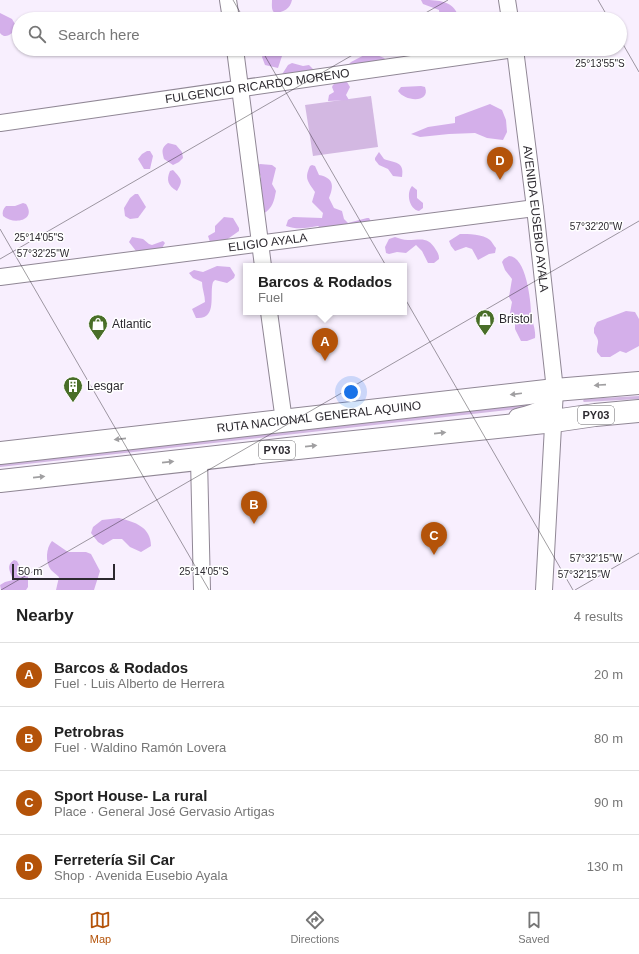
<!DOCTYPE html>
<html lang="en">
<head>
<meta charset="utf-8">
<style>
	:root { --surface:#fff; --page:#f6f6f6; --text:#222; --muted:#767676; --line:#e0e0e0; --accent:#b45309 }
	body { margin:0; font-family:Helvetica,sans-serif; background:var(--page); color:var(--text) }
	.scale { position:absolute; left:12px; bottom:10px; width:103px; box-sizing:border-box; padding-left:4px; border:2px solid #2c292f; border-top:0; font-size:11px; line-height:14px; white-space:nowrap; color:#2c292f; -webkit-text-stroke:3px #fff; paint-order:stroke }
	.you { position:absolute; left:351px; top:392px; width:14px; height:14px; margin:-10px; border:3px solid #fff; border-radius:50%; background:#1a73e8; box-shadow:0 0 0 6px #1a73e833 }
	.badge { display:grid; place-items:center; width:26px; height:26px; border-radius:50%; background:var(--accent); color:#fff; font-size:13px; font-weight:700 }
	.pin { position:absolute; translate:-50% -33px; filter:drop-shadow(0 1px 2px #0008) }
	.pin::after { content:''; position:absolute; top:21px; width:14px; height:12px; background:inherit; clip-path:polygon(0 0,100% 0,50% 100%) }
	.popup { position:absolute; left:243px; top:263px; width:164px; height:52px; box-sizing:border-box; display:grid; place-content:center; border-radius:0px; background:var(--surface); filter:drop-shadow(0 1px 3px #0005); font-size:13px; white-space:nowrap; color:var(--muted) }
	.popup b { font-size:15px; color:var(--text) }
	.popup::after { content:''; position:absolute; left:50%; top:100%; margin-left:-8px; border:8px solid transparent; border-top-color:var(--surface) }
	.list { margin:0; padding:0; list-style:none }
	h2 { display:flex; justify-content:space-between; align-items:center; height:52px; margin:0; padding:0 16px; font-size:17px }
	h2 small { font-size:13px; font-weight:400; color:var(--muted) }
	.list li { display:grid; grid-template-columns:26px 1fr auto; gap:12px; align-items:center; box-sizing:border-box; height:64px; padding:0 16px; border-top:1px solid var(--line) }
	.list b { display:block; font-size:15px; white-space:nowrap }
	.list p { margin:0; font-size:13px; white-space:nowrap; color:var(--muted) }
	.list em { font-size:13px; font-style:normal; color:var(--muted) }
	.icon { flex:none; width:22px; height:22px; fill:none; stroke:currentColor; stroke-width:2; stroke-linecap:round; stroke-linejoin:round }
	.map { position:relative; flex:none; width:639px; height:590px; overflow:hidden }
	.search { position:absolute; background:var(--surface); box-shadow:0 1px 3px #0004; left:12px; right:12px; top:12px; height:44px; display:flex; align-items:center; gap:10px; box-sizing:border-box; padding:0 14px; border-radius:22px; color:var(--muted); font-size:15px }
	.sheet { height:308px; background:var(--surface) }
	nav { display:flex; justify-content:space-around; align-items:center; box-sizing:border-box; height:56px; border-top:1px solid var(--line); background:var(--surface); font-size:11px; color:var(--muted) }
	nav a { display:grid; justify-items:center; gap:2px }
	nav .on { color:var(--accent) }
	.map>svg:first-child { display:block }
	.green { fill:#d3b8e2 }
	.forest { fill:#d4afea }
	.lines { fill:none; stroke-linecap:round; stroke-linejoin:round }
	.minor-casing { stroke:#908795; stroke-width:18 }
	.highway-casing { stroke:#908795; stroke-width:24 }
	.minor { stroke:#fff; stroke-width:16 }
	.highway { stroke:#fff; stroke-width:22 }
	.oneway { fill:#a09fa1 }
	.ticks { fill:none; stroke:#2c292f; stroke-width:1; stroke-opacity:0.45 }
	.labels { text-anchor:middle; dominant-baseline:central; stroke-width:3; stroke-linejoin:round; paint-order:stroke }
	.shield { fill:#fff; stroke:#6b696d; stroke-width:1 }
	.shield-label { font-size:11px; font-weight:bold; fill:#2c292f }
	.street-label { font-size:12px; fill:#2c292f; stroke:#fff }
	.poi-label { font-size:12px; fill:#2c292f; stroke:#fff; text-anchor:start }
	.ticks-label { font-size:10px; text-anchor:middle; fill:#2c292f; stroke:#fff; stroke-width:3; stroke-linejoin:round; paint-order:stroke }
</style>
</head>
<body>
<div class="map">
<svg width="639" height="590" viewBox="0 0 639 590">
	<rect width="100%" height="100%" fill="#f8effe"/>
	<!-- green -->
	<g class="green">
		<polygon points="371,96 378,147 313,156 305,105"/>
		<polygon points="639,396 639,399 584,402 583,401 584,399"/>
		<polygon points="525,404 527,405 525,408 0,467 0,463"/>
	</g>
	<!-- forest -->
	<g class="forest">
		<path d="M272,0h20c-2,9 -8,12 -17,13 -4,-2 -3,-8 -3,-13z"/>
		<path d="M421,0c15,0 30,0 36,13l-4,4 2,2h-15l-1,-9 -16,-6z"/>
		<path d="M0,13l12,6 3,5 -3,9c-4,3 -8,5 -12,0z"/>
		<polygon points="265,49 283,49 283,53 278,68 265,65 262,57"/>
		<polygon points="370,52 384,58 386,60 349,67 349,64 351,62"/>
		<polygon points="292,63 303,66 309,65 316,72 281,76 288,65"/>
		<path d="M344,81l3,1 3,5 -4,8 3,5 -21,1 1,-6 5,-3 -2,-5c2,-5 7,-5 12,-6z"/>
		<path d="M421,86l4,1c6,16 -20,15 -27,4l3,-4z"/>
		<polygon points="490,104 502,110 506,120 507,132 503,140 487,138 475,133 449,134 420,137 411,134 428,127 455,123 455,117"/>
		<path d="M168,143l8,2 6,7 1,6 -4,4 -6,3 -9,-6c-2,-8 -3,-11 4,-16z"/>
		<polygon points="147,151 150,151 153,156 150,169 144,169 138,159 142,154"/>
		<path d="M379,152l5,7c10,4 21,2 18,18l-9,-1 -5,-7 -9,-4 -4,-5v-2z"/>
		<path d="M260,164l12,1 4,3 -4,16 4,7c-2,10 -3,17 -13,23l-8,-26 6,-11 -4,-9 1,-3z"/>
		<path d="M312,165l3,1 4,9c15,3 15,11 10,23l5,10 8,3 2,8 4,4 19,-5h2l3,5 -49,7 -5,-4c-10,2 -21,4 -32,0l2,-6 5,-3 29,1 1,-5 -11,-11 3,-10c-7,-11 -11,-13 -5,-26z"/>
		<path d="M173,170c8,9 11,10 4,21 -9,-5 -11,-11 -7,-20z"/>
		<path d="M412,186l5,4v8l6,5v5l-4,3c-10,-2 -13,-18 -7,-25z"/>
		<polygon points="135,194 138,194 146,207 138,218 130,219 125,216 124,208 130,198"/>
		<path d="M23,203l3,1c11,17 -13,21 -23,12 -1,-4 0,-7 3,-10h9z"/>
		<polygon points="224,217 233,218 239,228 239,231 222,243 210,242 208,236 215,232 215,226"/>
		<path d="M460,234c8,0 23,0 30,6 2,2 4,6 6,8l-1,5 -6,1 -11,6 -6,-11 -6,-2 -11,4 -4,-5 -2,-5z"/>
		<polygon points="132,237 143,239 149,244 152,245 163,241 165,243 162,248 154,253 142,250 136,251 129,242"/>
		<path d="M395,237c4,1 8,3 13,3 13,0 20,-4 28,10 2,3 3,5 3,9l-5,4h-6l-6,-12 -6,-6 -10,8 -9,-1 -8,2 -3,-1 -1,-6 4,-8z"/>
		<path d="M509,256c17,0 22,45 22,57 1,9 5,16 4,25l-8,3h-6l-6,-12v-9l-5,-7 2,-11 -3,-5 3,-18 -7,-9 -3,-8 2,-3z"/>
		<path d="M217,266l13,1 5,8 -1,3 -7,5 -12,-3 -2,2c-4,12 5,38 -17,36l-4,-9 13,-7c0,-7 -3,-13 -3,-20l-9,-4 -4,-5 5,-3 9,2z"/>
		<path d="M626,311l9,1 4,7v27l-13,7 -6,-2 -10,6h-9l-4,-5c0,-10 4,-9 -3,-19v-5l3,-6z"/>
		<path d="M119,518c16,4 32,9 32,28l-10,6 -11,-5 -8,-8h-9l-10,6 -5,-3 -7,-9 2,-6 9,-7z"/>
		<path d="M52,541l16,11h18l5,2 9,17 -6,19h-38l3,-13c-3,-3 -6,-5 -8,-7 -6,-8 -5,-22 1,-29z"/>
		<path d="M14,560l3,1 4,8 7,4v14l-2,3h-25l-1,-5 5,-3 8,-2c-2,-8 -8,-14 1,-20z"/>
	</g>
	<g class="lines">
		<defs>
			<g id="minor">
				<polyline points="228,0 231,19"/>
				<polyline points="507,0 510,19"/>
				<polyline points="235,49 263,266"/>
				<path id="s1" d="M515,49l20,159 20,182 -11,200"/>
				<path id="s2" d="M0,123l515,-74"/>
				<path id="s3" d="M0,277l535,-69"/>
				<polyline points="269,312 284,421"/>
				<path d="M517,417c23,-6 26,-6 38,-27"/>
				<polyline points="199,459 202,590"/>
			</g>
			<g id="highway">
				<path id="s4" d="M0,453l555,-63 84,-7"/>
				<polyline points="0,481 288,449 554,421 595,415 639,411"/>
			</g>
		</defs>
		<!-- minor casing -->
		<use href="#minor" class="minor-casing"/>
		<!-- highway casing -->
		<use href="#highway" class="highway-casing"/>
		<!-- minor -->
		<use href="#minor" class="minor"/>
		<!-- highway -->
		<use href="#highway" class="highway"/>
	</g>
	<!-- one-way arrows -->
	<defs><path id="oneway-solid" d="M-6-.8H1V-3.2L6.5 0L1 3.2V.8H-6Z"/></defs>
	<g class="oneway">
		<use href="#oneway-solid" transform="translate(600 385) rotate(176)"/>
		<use href="#oneway-solid" transform="translate(516 394) rotate(173)"/>
		<use href="#oneway-solid" transform="translate(440 433) rotate(-6)"/>
		<use href="#oneway-solid" transform="translate(120 439) rotate(174)"/>
		<use href="#oneway-solid" transform="translate(311 446) rotate(-6)"/>
		<use href="#oneway-solid" transform="translate(168 462) rotate(-6)"/>
		<use href="#oneway-solid" transform="translate(39 477) rotate(-6)"/>
	</g>
	<!-- ticks -->
	<path class="ticks" d="M233,0l11,19M598,0l11,19M415,19l33,-19M620,39l19,33M261,49l312,541M0,229l209,361M0,259l363,-210M1,590l638,-369M575,590l64,-37"/>
	<!-- icons -->
	<defs>
		<symbol id="shop-pin" viewBox="-11 -11 22 30"><path d="M0 17L-7.5 6A9.5 9.5 0 1 1 7.5 6Z" fill="#496e28" stroke="#fff"/><path d="M-5-2.5h2.3a2.7 3.5 0 0 1 5.4 0H5L5.5 6h-11ZM-1.5-2.5h3a1.5 2.3 0 0 0-3 0Z" fill="#fff"/></symbol>
		<symbol id="building-pin" viewBox="-11 -11 22 30"><path d="M0 17L-7.5 6A9.5 9.5 0 1 1 7.5 6Z" fill="#496e28" stroke="#fff"/><path d="M-4-6H4V6H1V3H-1V6H-4ZM-2.5-4.3h1.7v1.8h-1.7ZM.8-4.3h1.7v1.8H.8ZM-2.5-1h1.7V.8h-1.7ZM.8-1h1.7V.8H.8Z" fill="#fff"/></symbol>
	</defs>
	<g fill-rule="evenodd">
		<use href="#shop-pin" x="474" y="308" width="22" height="30"/>
		<use href="#shop-pin" x="87" y="313" width="22" height="30"/>
		<use href="#building-pin" x="62" y="375" width="22" height="30"/>
	</g>
	<g class="labels">
		<!-- shield labels -->
		<g class="shield">
			<rect x="578" y="406" width="36" height="18" rx="3"/>
			<rect x="259" y="441" width="36" height="18" rx="3"/>
		</g>
		<g class="shield-label">
			<text x="596" y="415">PY03</text>
			<text x="277" y="450">PY03</text>
		</g>
		<!-- street labels -->
		<g class="street-label">
			<text stroke="none"><textPath href="#s2" startOffset="260">FULGENCIO RICARDO MORENO</textPath></text>
			<text stroke="none"><textPath href="#s1" startOffset="171">AVENIDA EUSEBIO AYALA</textPath></text>
			<text stroke="none"><textPath href="#s3" startOffset="270">ELIGIO AYALA</textPath></text>
			<text stroke="none"><textPath href="#s4" startOffset="321">RUTA NACIONAL GENERAL AQUINO</textPath></text>
		</g>
		<!-- poi labels -->
		<g class="poi-label">
			<text x="499" y="319">Bristol</text>
			<text x="112" y="324">Atlantic</text>
			<text x="87" y="386">Lesgar</text>
		</g>
	</g>
	<g class="ticks-label">
		<text x="600" y="67">25°13'55"S</text>
		<text x="596" y="230">57°32'20"W</text>
		<text x="39" y="241">25°14'05"S</text>
		<text x="43" y="257">57°32'25"W</text>
		<text x="596" y="562">57°32'15"W</text>
		<text x="204" y="575">25°14'05"S</text>
		<text x="584" y="578">57°32'15"W</text>
	</g>
</svg>
<div class="scale">50 m</div>
<div class="you"></div>
<div class="pin badge" style="left:325px;top:361px">A</div>
<div class="popup"><b>Barcos &amp; Rodados</b>Fuel</div>
<div class="pin badge" style="left:254px;top:524px">B</div>
<div class="pin badge" style="left:434px;top:555px">C</div>
<div class="pin badge" style="left:500px;top:180px">D</div>
<div class="search"><svg class="icon" aria-label="search" viewBox="0 0 24 24"><circle cx="10" cy="10" r="6"/><path d="M15 15l6 6"/></svg>Search here</div>
</div>
<section class="sheet">
<h2>Nearby<small>4 results</small></h2>
<ul class="list">
<li><span class="badge">A</span><div><b>Barcos &amp; Rodados</b><p>Fuel · Luis Alberto de Herrera</p></div><em>20 m</em></li>
<li><span class="badge">B</span><div><b>Petrobras</b><p>Fuel · Waldino Ramón Lovera</p></div><em>80 m</em></li>
<li><span class="badge">C</span><div><b>Sport House- La rural</b><p>Place · General José Gervasio Artigas</p></div><em>90 m</em></li>
<li><span class="badge">D</span><div><b>Ferretería Sil Car</b><p>Shop · Avenida Eusebio Ayala</p></div><em>130 m</em></li>
</ul>
</section>
<nav>
<a class="on"><svg class="icon" aria-label="map" viewBox="0 0 24 24"><path d="M3 6l6-2 6 2 6-2v14l-6 2-6-2-6 2zM9 4v14M15 6v14"/></svg>Map</a>
<a><svg class="icon" aria-label="directions" viewBox="0 0 24 24"><path d="M12 3l9 9-9 9-9-9zM9 14v-3h6M13 9l2 2-2 2"/></svg>Directions</a>
<a><svg class="icon" aria-label="saved" viewBox="0 0 24 24"><path d="M7 4h10v16l-5-4-5 4z"/></svg>Saved</a>
</nav>
</body>
</html>
